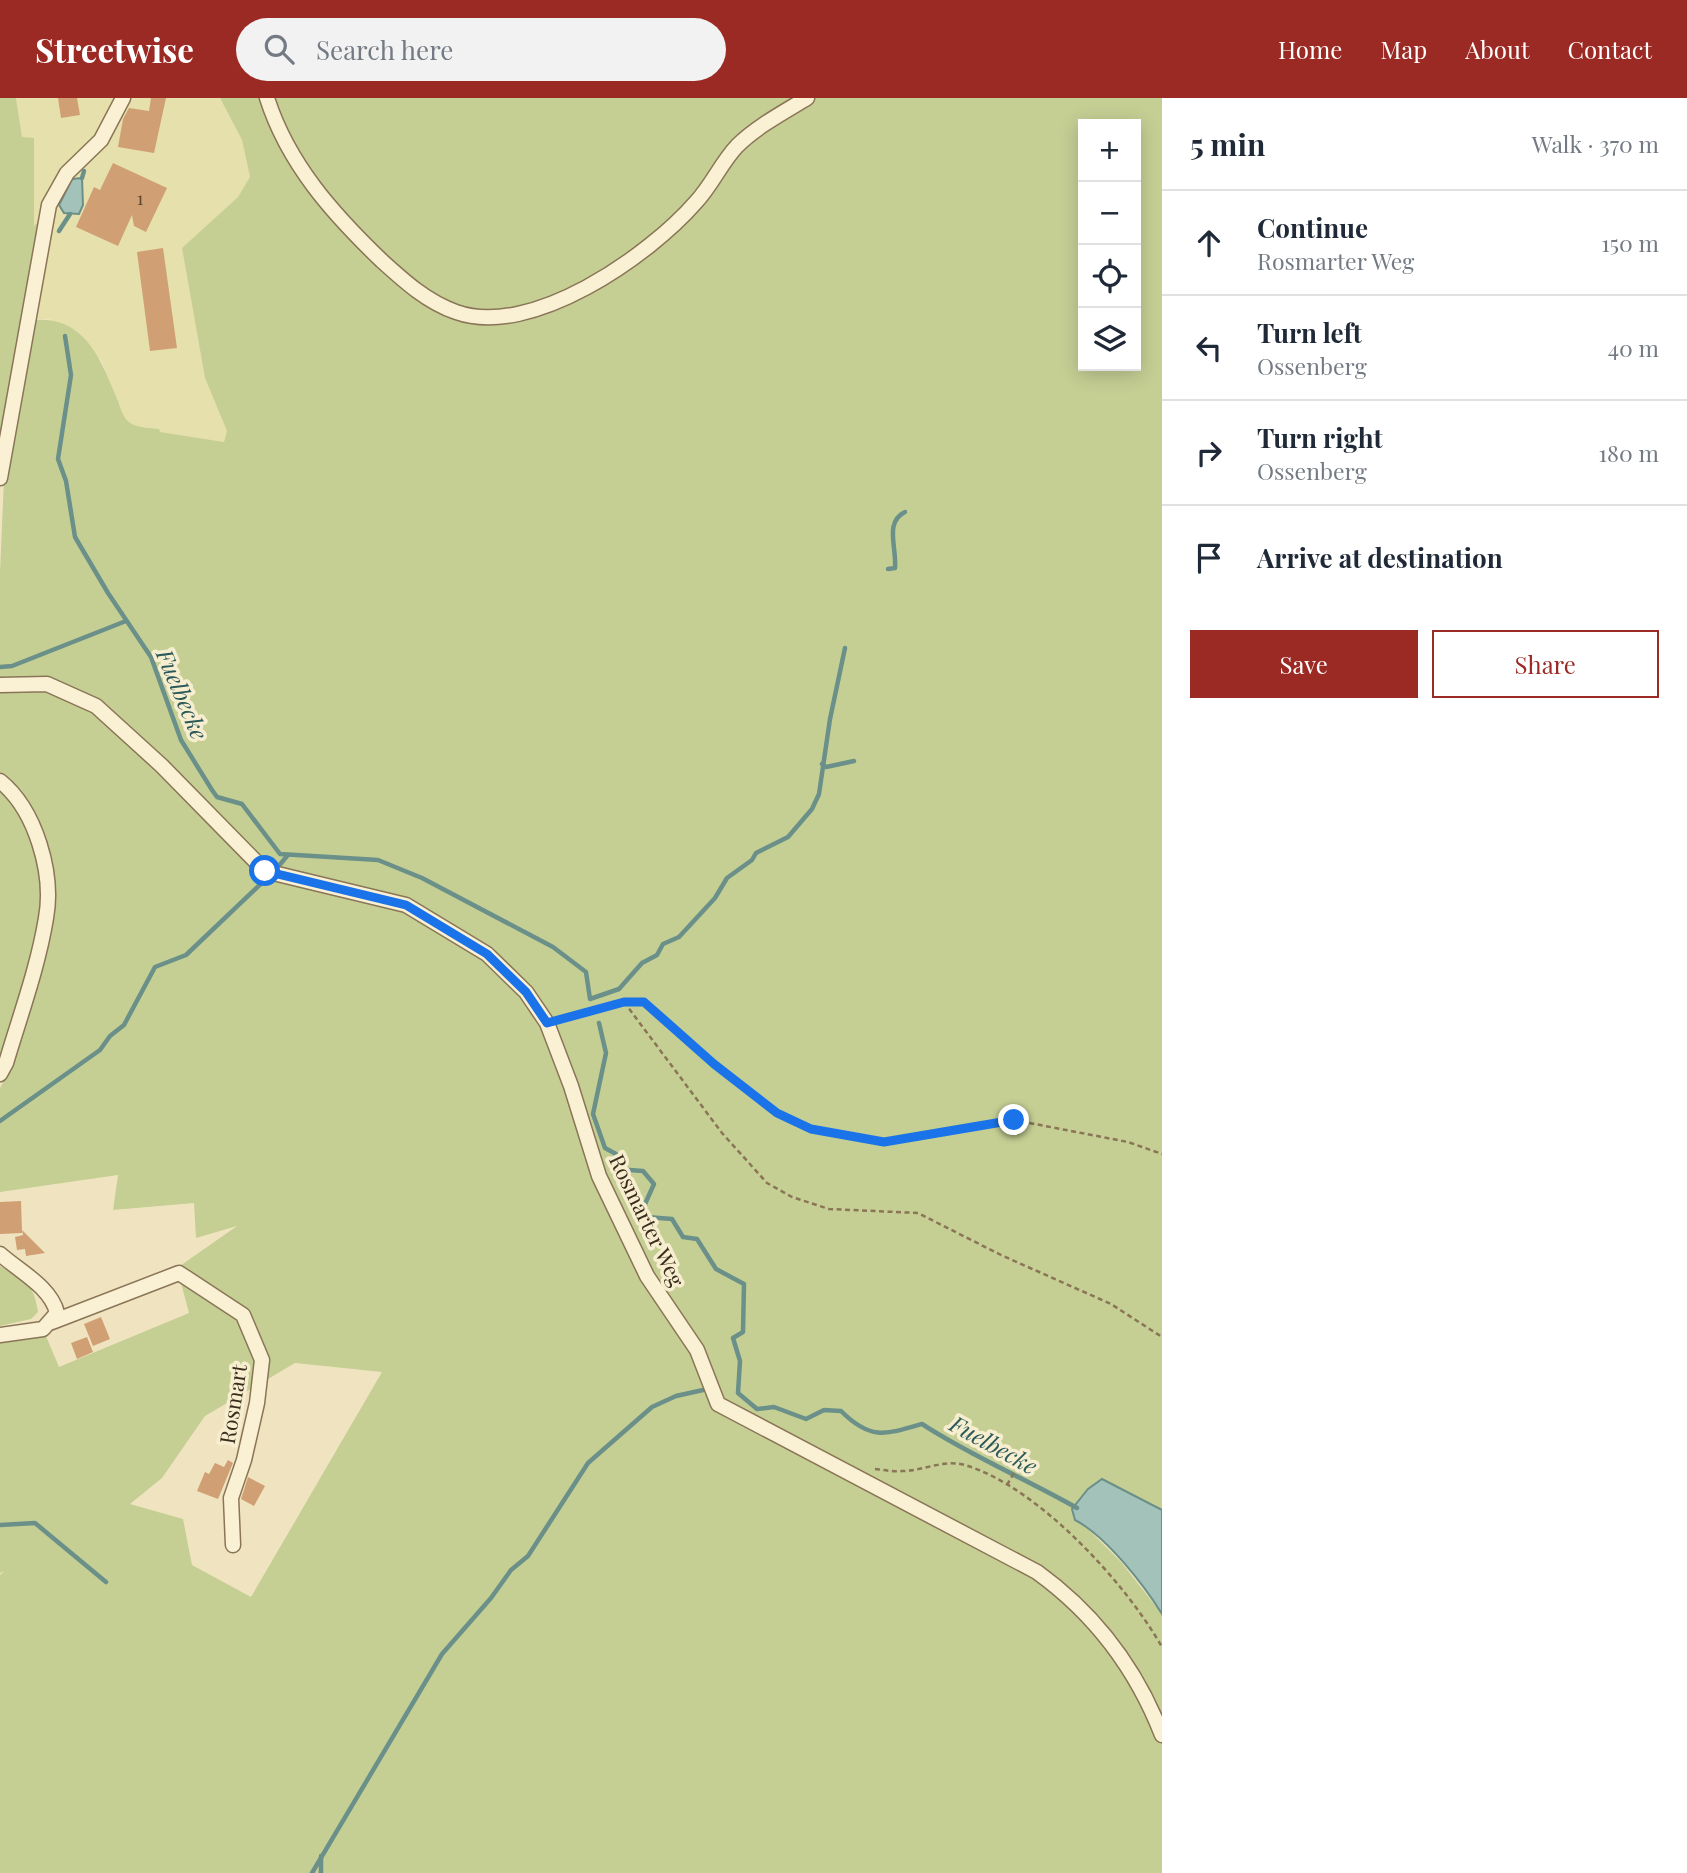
<!DOCTYPE html>
<html lang="en">
<head>
<meta charset="utf-8">
<style>
	:root { --surface:#fff; --page:#f2f2f3; --text:#1f2937; --muted:#747a83; --line:#e0e1e3; --accent:#9c2a24 }
	body { margin:0; font-family:"Playfair Display",serif; background:var(--page); color:var(--text) }
	.controls { position:absolute; right:21px; top:21px; display:grid; overflow:hidden; border-radius:0px; box-shadow:0 4px 18px #0003 }
	.controls button { width:63px; height:63px; display:grid; place-items:center; padding:0; border:0; border-bottom:2px solid var(--line); background:var(--surface); color:var(--text); font:35px sans-serif }
	.stop { position:absolute; width:21px; height:21px; margin:-16px; border:5px solid #1a73e8; border-radius:50%; background:#fff }
	.stop.end { background:#1a73e8; border-color:#fff; box-shadow:0 2px 7px #0008 }
	.list { margin:0; padding:0; list-style:none }
	h2 { display:flex; justify-content:space-between; align-items:center; height:91px; margin:0; padding:0 28px; font-size:30px }
	h2 small { font-size:23px; font-weight:400; color:var(--muted) }
	.list li { display:grid; grid-template-columns:46px 1fr auto; gap:21px; align-items:center; box-sizing:border-box; height:105px; padding:0 28px; border-top:2px solid var(--line) }
	.list b { display:block; font-size:26px; white-space:nowrap }
	.list p { margin:0; font-size:23px; white-space:nowrap; color:var(--muted) }
	.list em { font-size:23px; font-style:normal; color:var(--muted) }
	.actions { display:flex; gap:14px; padding:21px 28px }
	.actions a { flex:1; padding:16px 0; border:2px solid var(--accent); border-radius:0px; text-align:center; font-size:24px; color:var(--accent) }
	.actions .main { background:var(--accent); color:#fff }
	.icon { flex:none; width:38px; height:38px; fill:none; stroke:currentColor; stroke-width:2; stroke-linecap:round; stroke-linejoin:round }
	.map { position:relative; flex:none; width:1162px; height:1775px; overflow:hidden }
	header { display:flex; align-items:center; gap:42px; box-sizing:border-box; height:98px; padding:0 35px; background:var(--accent); color:#fff }
	header strong { font-size:33px }
	nav { display:flex; gap:38px; margin-inline-start:auto; font-size:24px }
	.search { width:490px; height:63px; background:var(--page); display:flex; align-items:center; gap:18px; box-sizing:border-box; padding:0 24px; border-radius:38px; color:var(--muted); font-size:26px }
	main { display:flex }
	aside { flex:1; background:var(--surface) }
	.map>svg:first-child { display:block }
	.farmland { fill:#e6e0ad }
	.green { fill:#c5cf94; fill-rule:evenodd }
	.water { fill:#a3c2ba; stroke:#6a9089; stroke-width:2 }
	.lines { fill:none; stroke-linecap:round; stroke-linejoin:round }
	.stream { stroke:#6a9089; stroke-width:4.5 }
	.building { fill:#d09f74 }
	.minor-casing { stroke:#8a7557; stroke-width:17 }
	.path { stroke:#8a7557; stroke-width:2.5; stroke-dasharray:5 3.5; stroke-linecap:butt }
	.minor { stroke:#faf1d4; stroke-width:14 }
	.route { stroke:#1a73e8; stroke-width:9 }
	.labels { text-anchor:middle; dominant-baseline:central; stroke-width:7; stroke-linejoin:round; paint-order:stroke }
	.number-label { font-size:18px; fill:#5f4932 }
	.street-label { font-size:21px; fill:#392c1c; stroke:#f7eed0 }
	.water-label { font-size:23px; font-style:italic; fill:#2b5959; stroke:#f7eed0 }
</style>
</head>
<body>
<header>
<strong>Streetwise</strong>
<div class="search"><svg class="icon" aria-label="search" viewBox="0 0 24 24"><circle cx="10" cy="10" r="6"/><path d="M15 15l6 6"/></svg>Search here</div>
<nav><a>Home</a><a>Map</a><a>About</a><a>Contact</a></nav>
</header>
<main>
<div class="map">
<svg width="1162" height="1775" viewBox="0 0 1162 1775">
	<rect width="100%" height="100%" fill="#f0e4c0"/>
	<!-- farmland -->
	<polygon class="farmland" points="16,0 220,0 242,42 250,79 238,99 182,150 205,280 227,333 224,344 160,334 131,326 123,317 101,261 50,221 24,221 42,120 34,129 34,41 22,39"/>
	<!-- green -->
	<g class="green">
		<polygon points="0,0 16,0 22,39 34,40 34,128 44,118 0,353"/>
		<path d="M220,0h942v1412l-60,-31 -27,41 9,5 37,37 41,52v259h-1162v-298l4,-4 -4,2v-231l46,-6 13,31 130,-54 -12,-45 60,-42 -41,12 -2,-35 -81,7 5,-35 -118,17v-104l14,-27 35,-143 -49,145v-491l4,-93 32,-159c50,-3 66,42 82,81 3,9 6,19 14,23 8,4 19,4 27,5l1,3 64,10 3,-11 -22,-53 -23,-130 56,-51 12,-20 -8,-37zM1083,26h53v242h-53zM295,1265l87,9 -131,225 -59,-32 -9,-46 -53,-15 32,-26 43,-62z"/>
		<path d="M0,1168c24,14 34,17 38,46l-7,7 -31,7z"/>
	</g>
	<!-- water -->
	<g class="water">
		<polygon points="82,80 83,107 79,116 64,115 59,107 72,81"/>
		<path d="M1102,1381l60,31v104c-18,-29 -56,-78 -87,-94l-3,-11 16,-20z"/>
	</g>
	<g class="lines">
		<!-- stream -->
		<g class="stream">
			<polyline points="82,80 84,73"/>
			<polyline points="59,133 70,116"/>
			<polyline points="65,238 71,277 58,361 66,383 75,439 108,495 151,559 181,642 212,692 217,699 242,706 280,756 378,762 422,780 553,849 586,874 590,901 619,891 642,865 657,857 663,846 679,839 715,800 727,780 752,762 756,755 788,739 812,711 819,696 830,621 845,550"/>
			<path d="M888,471l7,-1c2,-20 -11,-46 10,-56"/>
			<polyline points="0,569 12,568 126,523"/>
			<polyline points="822,666 826,669 854,663"/>
			<polyline points="277,770 287,758"/>
			<path d="M599,925l7,30 -13,61 12,34 11,6v15l27,2 11,13 -9,20 2,13 25,2 11,18 14,2 19,30 28,15 -1,48 -10,6 7,23 -2,32 19,16 17,-2 32,12 18,-9 17,1c29,29 44,24 81,13 49,32 104,55 155,84"/>
			<polyline points="0,1023 100,952 110,938 124,927 155,869 186,857 269,778"/>
			<polyline points="0,1427 35,1425 106,1484"/>
			<polyline points="321,1758 321,1775"/>
			<polyline points="312,1775 442,1556 491,1500 511,1472 528,1458 588,1365 652,1309 676,1298 703,1292"/>
		</g>
	</g>
	<!-- building -->
	<g class="building">
		<polygon points="58,0 77,0 80,17 61,20"/>
		<polygon points="151,0 166,0 154,55 118,49 123,21 129,10 149,13"/>
		<polygon points="113,65 167,90 146,134 134,128 132,117 118,148 76,129 94,89 100,92"/>
		<polygon points="163,150 177,250 150,253 137,154"/>
		<polygon points="21,1103 22,1135 0,1136 0,1104"/>
		<polygon points="22,1132 45,1155 26,1158 25,1151 17,1152 15,1139 23,1137"/>
		<polygon points="101,1219 110,1241 93,1248 84,1226"/>
		<polygon points="87,1239 93,1254 77,1261 71,1245"/>
		<polygon points="228,1362 233,1365 218,1401 197,1393 205,1374 209,1376 215,1365 224,1369"/>
		<polygon points="248,1379 265,1388 254,1408 241,1401"/>
	</g>
	<g class="lines">
		<defs>
			<g id="minor">
				<path d="M267,0c21,66 66,116 115,163 22,20 45,41 74,51 75,27 193,-56 240,-110 16,-17 25,-39 41,-56 19,-19 47,-34 70,-48"/>
				<polyline points="0,380 49,107 67,75 101,42 123,0"/>
				<path d="M0,587l47,-1 49,22 66,60 103,105 141,34 81,49 39,38 21,31 24,63 28,90 48,100 50,74 21,54 319,168c58,42 99,96 125,163"/>
				<path d="M0,683c36,29 54,93 46,137 -8,49 -26,98 -40,145l-6,11"/>
				<path d="M0,1156c19,17 51,33 57,59l-14,16 -43,6"/>
				<polyline points="52,1224 179,1175 243,1217 262,1262 257,1305 244,1362 231,1400 233,1447"/>
			</g>
		</defs>
		<!-- minor casing -->
		<use href="#minor" class="minor-casing"/>
		<!-- path -->
		<g class="path">
			<polyline points="624,904 722,1035 767,1085 792,1099 829,1111 918,1115 1001,1157 1111,1206 1162,1239"/>
			<polyline points="561,921 630,902 644,904 714,966 777,1015 811,1032 884,1044 1014,1022 1128,1044 1162,1056"/>
			<path d="M875,1371c9,1 18,3 27,2 22,0 40,-12 63,-6 73,22 160,117 197,182"/>
			<polyline points="1007,1387 1018,1368"/>
		</g>
		<!-- minor -->
		<use href="#minor" class="minor"/>
	</g>
	<g class="lines">
		<!-- route -->
		<polyline class="route" points="265,773 406,807 487,856 526,894 547,925 624,904 644,904 714,966 777,1015 811,1031 884,1044 1014,1022"/>
	</g>
	<g class="labels">
		<!-- number labels -->
		<g class="number-label">
			<text x="140" y="100">1</text>
		</g>
		<!-- street labels -->
		<g class="street-label">
			<text transform="translate(648 1122) rotate(64)">Rosmarter Weg</text>
			<text transform="translate(232 1306) rotate(-81)">Rosmart</text>
		</g>
		<!-- water labels -->
		<g class="water-label">
			<text transform="translate(183 596) rotate(67)">Fuelbecke</text>
			<text transform="translate(994 1346) rotate(29)">Fuelbecke</text>
		</g>
	</g>
</svg>
<div class="controls">
<button>+</button>
<button>−</button>
<button><svg class="icon" aria-label="locate" viewBox="0 0 24 24"><circle cx="12" cy="12" r="6"/><path d="M12 2v4M12 18v4M2 12h4M18 12h4"/></svg></button>
<button><svg class="icon" aria-label="layers" viewBox="0 0 24 24"><path d="M12 4l9 5-9 5-9-5zM3 14l9 5 9-5"/></svg></button>
</div>
<div class="stop" style="left:265px;top:773px"></div>
<div class="stop end" style="left:1014px;top:1022px"></div>
</div>
<aside>
<h2>5 min<small>Walk · 370 m</small></h2>
<ul class="list">
<li><svg class="icon" aria-label="ahead" viewBox="0 0 24 24"><path d="M12 20V5M6 11l6-6 6 6"/></svg><div><b>Continue</b><p>Rosmarter Weg</p></div><em>150 m</em></li>
<li><svg class="icon" aria-label="left" viewBox="0 0 24 24"><path d="M17 20v-9H6M10 6l-5 5 5 5"/></svg><div><b>Turn left</b><p>Ossenberg</p></div><em>40 m</em></li>
<li><svg class="icon" aria-label="right" viewBox="0 0 24 24"><path d="M7 20v-9h11M14 6l5 5-5 5"/></svg><div><b>Turn right</b><p>Ossenberg</p></div><em>180 m</em></li>
<li><svg class="icon" aria-label="arrive" viewBox="0 0 24 24"><path d="M6 21V4h12l-3 4 3 4H6"/></svg><div><b>Arrive at destination</b></div></li>
</ul>
<div class="actions"><a class="main">Save</a><a>Share</a></div>
</aside>
</main>
</body>
</html>
